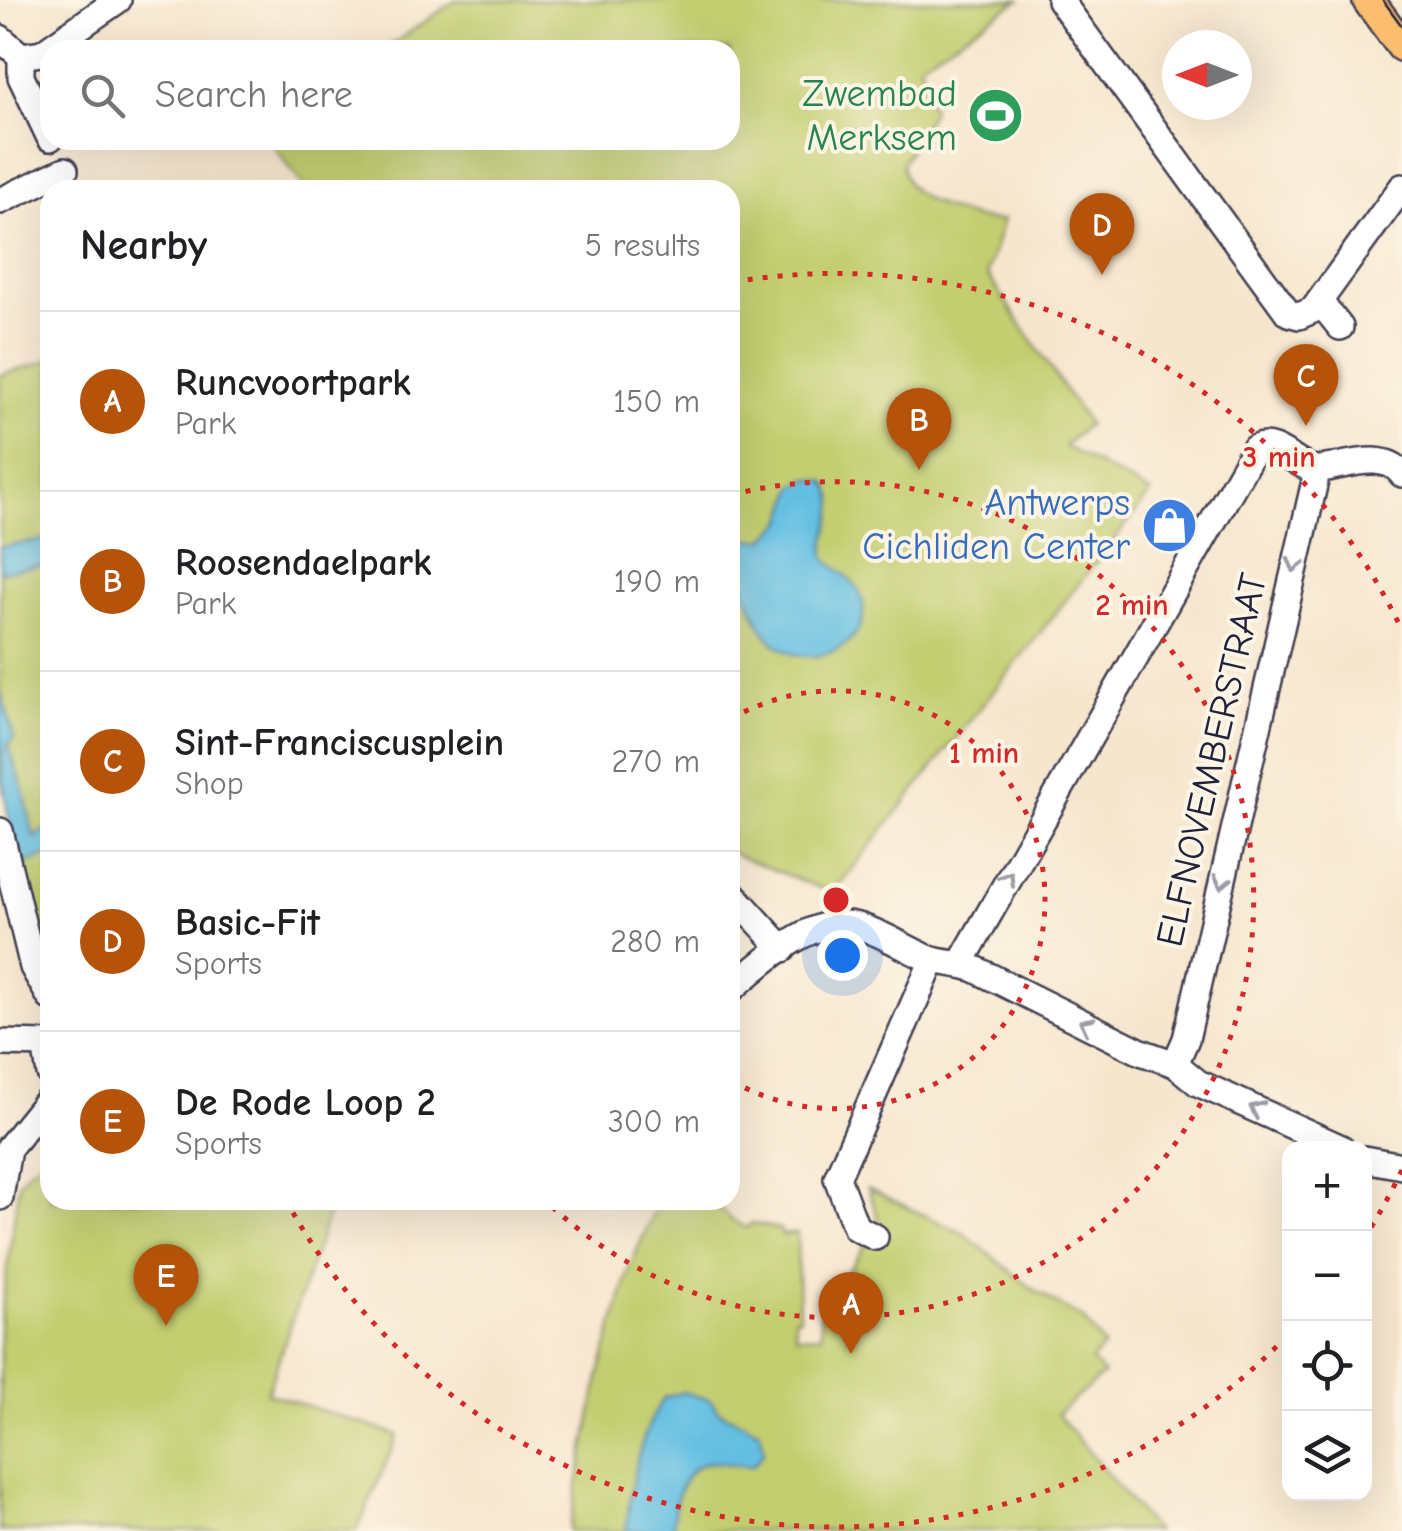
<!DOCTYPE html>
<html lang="en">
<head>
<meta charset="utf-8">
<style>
	:root { --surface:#fff; --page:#f2f2f2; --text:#202124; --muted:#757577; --line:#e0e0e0; --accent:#b45309 }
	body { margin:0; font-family:"Comic Neue",sans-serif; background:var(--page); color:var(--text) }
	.controls { position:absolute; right:30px; bottom:30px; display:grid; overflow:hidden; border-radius:20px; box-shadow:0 10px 40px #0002 }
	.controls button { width:90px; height:90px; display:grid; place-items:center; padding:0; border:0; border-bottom:2px solid var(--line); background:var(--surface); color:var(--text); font:50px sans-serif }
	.compass { position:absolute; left:1162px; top:30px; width:90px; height:90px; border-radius:50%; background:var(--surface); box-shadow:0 10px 40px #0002; rotate:270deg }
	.you { position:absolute; left:842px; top:955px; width:35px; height:35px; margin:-25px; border:8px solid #fff; border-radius:50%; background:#1a73e8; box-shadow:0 0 0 15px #1a73e833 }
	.badge { display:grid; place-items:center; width:65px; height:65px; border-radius:50%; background:var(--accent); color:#fff; font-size:32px; font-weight:700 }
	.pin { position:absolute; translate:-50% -82px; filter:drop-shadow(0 2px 5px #0008) }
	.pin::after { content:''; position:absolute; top:52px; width:35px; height:30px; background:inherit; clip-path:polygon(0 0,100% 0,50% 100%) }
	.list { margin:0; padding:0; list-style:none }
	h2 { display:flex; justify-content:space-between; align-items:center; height:130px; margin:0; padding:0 40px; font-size:42px }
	h2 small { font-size:32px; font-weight:400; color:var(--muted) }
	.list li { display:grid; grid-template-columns:65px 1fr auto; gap:30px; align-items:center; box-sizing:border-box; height:180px; padding:0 40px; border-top:2px solid var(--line) }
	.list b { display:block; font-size:38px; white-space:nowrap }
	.list p { margin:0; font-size:32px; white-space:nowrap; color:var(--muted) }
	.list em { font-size:32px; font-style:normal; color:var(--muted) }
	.icon { flex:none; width:55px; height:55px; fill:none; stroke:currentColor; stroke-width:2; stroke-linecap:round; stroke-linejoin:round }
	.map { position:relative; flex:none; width:1402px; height:1531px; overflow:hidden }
	.search { position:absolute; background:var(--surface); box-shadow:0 10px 40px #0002; left:40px; top:40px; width:700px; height:110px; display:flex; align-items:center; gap:25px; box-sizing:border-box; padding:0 35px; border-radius:30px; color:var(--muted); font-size:38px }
	.panel { position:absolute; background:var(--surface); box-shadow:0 10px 40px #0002; left:40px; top:180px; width:700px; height:1030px; border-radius:30px }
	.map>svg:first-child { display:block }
	.green { fill:#c2ce70; stroke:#727856; stroke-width:2.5 }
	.water { fill:#64bfe2; stroke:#43708e; stroke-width:2.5 }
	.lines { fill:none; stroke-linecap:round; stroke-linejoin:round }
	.minor-casing { stroke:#423f51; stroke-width:30 }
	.major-casing { stroke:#423f51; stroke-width:35 }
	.minor { stroke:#fff; stroke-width:25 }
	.major { stroke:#fbbe6e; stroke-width:30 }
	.tram { stroke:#22223b; stroke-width:2.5 }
	.oneway { stroke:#9c9ca7 }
	.ring { fill:none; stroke:#d62828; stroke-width:5; stroke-dasharray:5 10 }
	.labels { text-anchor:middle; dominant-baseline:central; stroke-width:8; stroke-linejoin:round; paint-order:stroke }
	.leisure-label { font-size:38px; fill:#27864d; stroke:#fcf5e5; text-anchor:end }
	.shop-label { font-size:38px; fill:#366cbe; stroke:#fcf5e5; text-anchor:end }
	.street-label { font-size:38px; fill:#22223b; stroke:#fcf5e5 }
	.centre { fill:#d62828; stroke:#fcf5e5; stroke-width:5 }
	.ring-label { font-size:30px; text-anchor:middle; font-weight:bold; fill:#d62828; stroke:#fcf5e5; stroke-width:8; stroke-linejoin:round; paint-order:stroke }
</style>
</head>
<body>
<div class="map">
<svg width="1402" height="1531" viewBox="0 0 1402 1531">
	<rect width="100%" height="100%" fill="#fcf5e5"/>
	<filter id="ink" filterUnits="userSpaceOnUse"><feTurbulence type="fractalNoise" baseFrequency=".01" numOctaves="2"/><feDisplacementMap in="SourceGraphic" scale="20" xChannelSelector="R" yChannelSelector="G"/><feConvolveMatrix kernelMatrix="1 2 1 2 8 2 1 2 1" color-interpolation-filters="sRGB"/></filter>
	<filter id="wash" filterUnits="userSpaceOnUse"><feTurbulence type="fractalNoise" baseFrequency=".0048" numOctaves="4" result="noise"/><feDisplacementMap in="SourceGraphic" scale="40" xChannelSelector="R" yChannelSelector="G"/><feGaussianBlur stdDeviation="2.25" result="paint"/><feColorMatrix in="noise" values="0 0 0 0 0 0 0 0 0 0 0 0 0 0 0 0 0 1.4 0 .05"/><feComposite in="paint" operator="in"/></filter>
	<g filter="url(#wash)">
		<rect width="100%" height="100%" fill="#f7e6ce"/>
		<!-- green -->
		<g class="green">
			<path d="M456,0h563l-99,63 12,48 -30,52c1,7 2,16 7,22 13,18 72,39 94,35l-16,54 101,150 -24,22 87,47 -318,400 -103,-40v-663h-424l-36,-50h460v-90h-346z"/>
			<polygon points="50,358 50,962 40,937 0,777 0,375 45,362"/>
			<polygon points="50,1154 50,1200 333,1200 267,1393 398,1435 357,1531 0,1531 0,1322 19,1182 28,1170"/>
			<polygon points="868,1189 963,1233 1034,1290 1083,1319 1104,1346 1091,1361 1104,1374 1057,1414 1155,1531 569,1531 599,1377 629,1269 659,1200 712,1200 730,1219 747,1228 751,1223 780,1229 782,1235 797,1233 799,1317 794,1318 796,1336 821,1335 820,1312 880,1224"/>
		</g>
		<!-- water -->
		<g class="water">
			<path d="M730,437c17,29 9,51 0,82z"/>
			<path d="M808,479l17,2c21,26 -3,47 0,76 9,12 26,19 33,32 23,45 -32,81 -72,62 -34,-16 -30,-57 -56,-80v-46l1,6 11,8 22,1 19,-18 12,-36z"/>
			<polygon points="50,539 50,564 0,572 0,547"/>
			<path d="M0,688l14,50 -6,8 16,44 10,47 16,-10v27l-24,10c-26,-37 -26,-128 -26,-176z"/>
			<path d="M682,1392l29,8 7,11 42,20 4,21 -12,14c-15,1 -28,-5 -42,-4 -30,4 -38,45 -36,69h-48c4,-45 12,-96 38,-133z"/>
		</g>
	</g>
	<g filter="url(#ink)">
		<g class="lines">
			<defs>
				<g id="minor">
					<polyline points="1060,0 1288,313 1299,316 1313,310 1402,187"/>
					<polyline points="0,38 21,56 21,77 50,138"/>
					<polyline points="21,56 42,53 118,0"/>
					<polyline points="0,201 65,170"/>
					<polyline points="1320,302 1340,327"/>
					<polyline points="0,831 33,967 50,997"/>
					<polyline points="730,891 783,949"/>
					<path d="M961,963l294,-515c24,-10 42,23 65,21 25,-3 65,-19 82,5"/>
					<path d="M730,990c34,-28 82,-77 128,-64 25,7 48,23 72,33 15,5 30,4 45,10l166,83 34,12 23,19 143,65"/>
					<polyline points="0,1043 50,1044"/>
					<polyline points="50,1045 47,1056 50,1074"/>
					<polyline points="1175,1064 1186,1039 1315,481 1314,470"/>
					<polyline points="1364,1159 1402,1166"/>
					<polyline points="0,1197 8,1149 50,1097"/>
					<polyline points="875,1237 856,1228 837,1178 933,960"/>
				</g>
				<polyline id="major" points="1368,0 1402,46"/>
			</defs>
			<!-- minor casing -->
			<use href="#minor" class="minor-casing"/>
			<!-- major casing -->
			<use href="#major" class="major-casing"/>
			<!-- minor -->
			<use href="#minor" class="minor"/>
			<!-- major -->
			<use href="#major" class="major"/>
			<!-- tram -->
			<polyline class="tram" points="1383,0 1402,26"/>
		</g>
		<!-- one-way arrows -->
		<defs><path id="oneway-chevron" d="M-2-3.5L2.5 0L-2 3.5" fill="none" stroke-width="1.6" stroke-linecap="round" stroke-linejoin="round" transform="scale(2.5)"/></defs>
		<g class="oneway">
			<use href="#oneway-chevron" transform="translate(1295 565) rotate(103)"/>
			<use href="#oneway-chevron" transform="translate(1008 878) rotate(-60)"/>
			<use href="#oneway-chevron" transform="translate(1222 882) rotate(103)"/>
			<use href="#oneway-chevron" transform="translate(1086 1024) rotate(-153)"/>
			<use href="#oneway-chevron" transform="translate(1256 1109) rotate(-155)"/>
		</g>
	</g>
	<!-- distance rings -->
	<g class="ring">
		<path d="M731 719A209 209 0 1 1 732 1081"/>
		<path d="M731 495A418 418 0 1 1 546 1201"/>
		<path d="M1402 1170A627 627 0 0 1 1365 1237M1287 1336A627 627 0 0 1 288 1204M733 282A627 627 0 0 1 1402 630"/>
	</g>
	<!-- icons -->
	<defs>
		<symbol id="stadium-disc" viewBox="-11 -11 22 22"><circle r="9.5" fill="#2e9e5b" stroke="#fcf5e5"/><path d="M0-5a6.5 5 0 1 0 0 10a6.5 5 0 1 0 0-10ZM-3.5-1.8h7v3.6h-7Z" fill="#fff"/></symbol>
		<symbol id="shop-disc" viewBox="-11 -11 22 22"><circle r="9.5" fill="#3f7fe0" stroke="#fcf5e5"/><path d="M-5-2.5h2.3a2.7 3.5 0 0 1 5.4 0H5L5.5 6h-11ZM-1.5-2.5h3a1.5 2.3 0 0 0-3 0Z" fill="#fff"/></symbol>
	</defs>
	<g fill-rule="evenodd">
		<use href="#stadium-disc" x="964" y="84" width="63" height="63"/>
		<use href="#shop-disc" x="1138" y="494" width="63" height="63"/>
	</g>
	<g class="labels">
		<!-- leisure labels -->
		<g class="leisure-label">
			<text x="957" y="94">Zwembad<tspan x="957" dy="44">Merksem</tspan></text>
		</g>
		<!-- shop labels -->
		<g class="shop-label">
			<text x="1130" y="503">Antwerps<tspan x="1130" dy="44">Cichliden Center</tspan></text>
		</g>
		<!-- street labels -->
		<g class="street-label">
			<text transform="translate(1212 760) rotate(-77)">ELFNOVEMBERSTRAAT</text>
		</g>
	</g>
	<circle cx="836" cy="900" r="15" class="centre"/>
	<g class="ring-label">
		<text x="1279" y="467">3 min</text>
		<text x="1132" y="615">2 min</text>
		<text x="984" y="763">1 min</text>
	</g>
</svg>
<div class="controls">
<button>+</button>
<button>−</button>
<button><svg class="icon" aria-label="locate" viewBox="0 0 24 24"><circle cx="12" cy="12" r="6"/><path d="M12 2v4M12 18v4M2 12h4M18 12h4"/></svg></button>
<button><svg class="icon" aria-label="layers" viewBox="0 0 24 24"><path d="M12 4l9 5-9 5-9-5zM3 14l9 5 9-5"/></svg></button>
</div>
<svg class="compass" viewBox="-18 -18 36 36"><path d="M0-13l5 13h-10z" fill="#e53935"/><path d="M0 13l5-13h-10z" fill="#757577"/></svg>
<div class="you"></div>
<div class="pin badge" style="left:851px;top:1354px">A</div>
<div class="pin badge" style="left:919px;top:470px">B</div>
<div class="pin badge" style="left:1306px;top:426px">C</div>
<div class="pin badge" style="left:1102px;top:275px">D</div>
<div class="pin badge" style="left:166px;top:1326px">E</div>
<div class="search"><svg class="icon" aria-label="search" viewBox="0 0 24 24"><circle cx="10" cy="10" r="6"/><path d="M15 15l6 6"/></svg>Search here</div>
<section class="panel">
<h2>Nearby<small>5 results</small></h2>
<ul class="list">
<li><span class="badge">A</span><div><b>Runcvoortpark</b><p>Park</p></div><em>150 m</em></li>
<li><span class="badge">B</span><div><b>Roosendaelpark</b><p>Park</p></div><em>190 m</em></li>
<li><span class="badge">C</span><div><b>Sint-Franciscusplein</b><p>Shop</p></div><em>270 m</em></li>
<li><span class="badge">D</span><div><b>Basic-Fit</b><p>Sports</p></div><em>280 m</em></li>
<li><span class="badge">E</span><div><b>De Rode Loop 2</b><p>Sports</p></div><em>300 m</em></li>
</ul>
</section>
</div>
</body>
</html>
